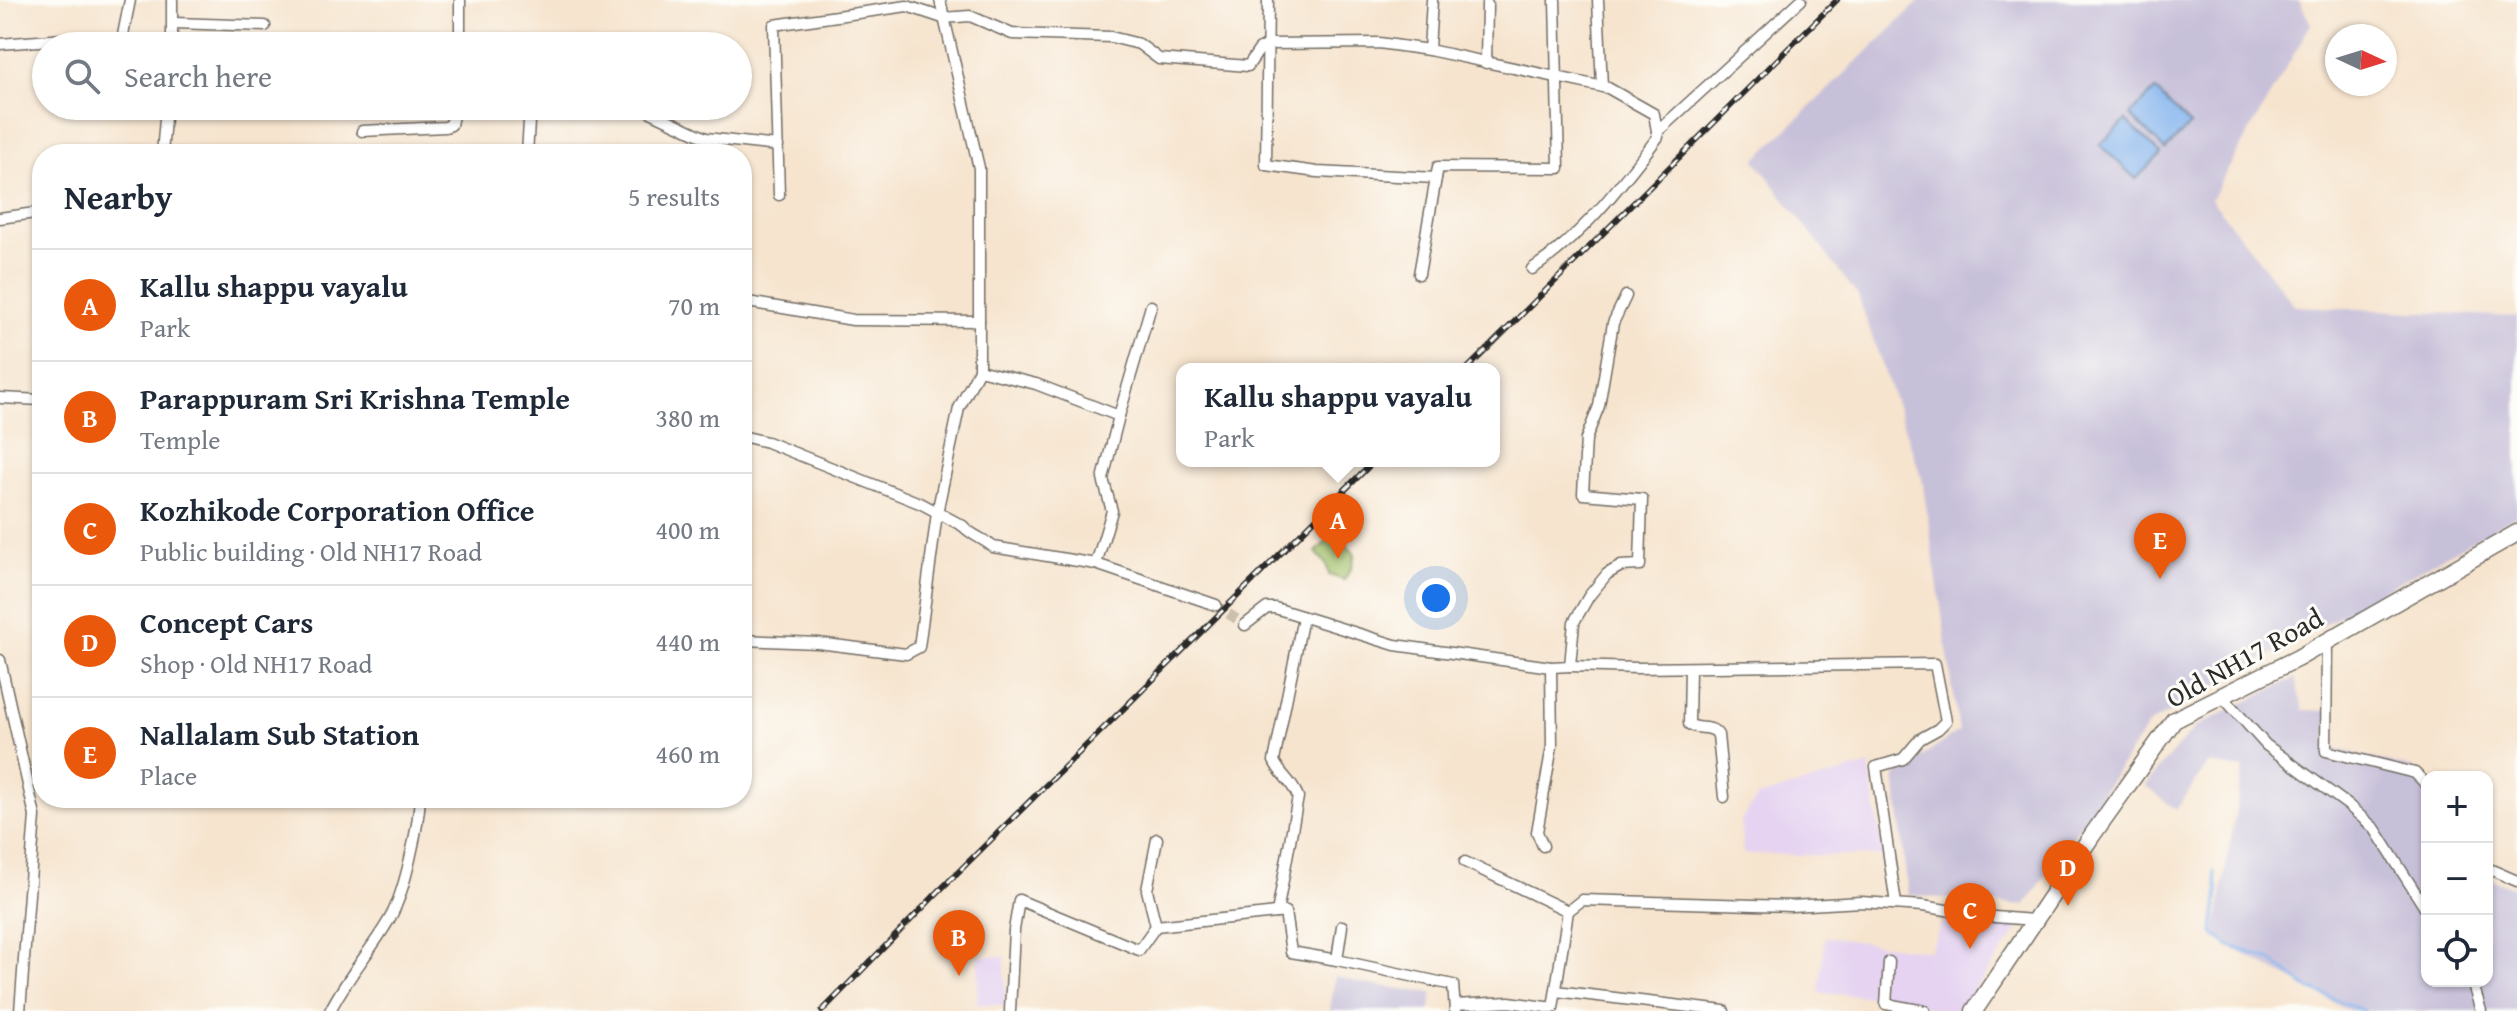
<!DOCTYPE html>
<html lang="en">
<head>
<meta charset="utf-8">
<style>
	:root { --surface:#fff; --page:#f6f6f7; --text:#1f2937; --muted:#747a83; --line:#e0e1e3; --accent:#ea580c }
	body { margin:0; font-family:"Gentium Book Plus",serif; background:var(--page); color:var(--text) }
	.controls { position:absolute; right:24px; bottom:24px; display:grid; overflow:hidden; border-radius:16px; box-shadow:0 2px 6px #0004 }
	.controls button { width:72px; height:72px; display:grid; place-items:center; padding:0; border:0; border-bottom:2px solid var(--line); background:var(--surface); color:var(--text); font:40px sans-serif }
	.compass { position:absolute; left:2325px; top:24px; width:72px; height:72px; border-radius:50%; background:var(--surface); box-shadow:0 2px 6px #0004; rotate:94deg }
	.you { position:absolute; left:1436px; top:598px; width:28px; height:28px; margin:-20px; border:6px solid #fff; border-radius:50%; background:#1a73e8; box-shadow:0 0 0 12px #1a73e833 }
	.badge { display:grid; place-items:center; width:52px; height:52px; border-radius:50%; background:var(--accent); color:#fff; font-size:26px; font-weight:700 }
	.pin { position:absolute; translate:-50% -66px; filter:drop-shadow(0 2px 4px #0008) }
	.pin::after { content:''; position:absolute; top:42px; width:28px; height:24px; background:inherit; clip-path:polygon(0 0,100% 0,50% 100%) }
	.popup { position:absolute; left:1176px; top:363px; width:324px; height:104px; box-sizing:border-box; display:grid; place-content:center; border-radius:16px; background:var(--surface); filter:drop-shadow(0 2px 6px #0005); font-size:26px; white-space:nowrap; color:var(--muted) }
	.popup b { font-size:30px; color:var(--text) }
	.popup::after { content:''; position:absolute; left:50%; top:100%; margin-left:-16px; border:16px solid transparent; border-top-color:var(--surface) }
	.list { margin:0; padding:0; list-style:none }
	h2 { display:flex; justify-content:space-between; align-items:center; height:104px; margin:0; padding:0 32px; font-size:34px }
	h2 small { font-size:26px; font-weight:400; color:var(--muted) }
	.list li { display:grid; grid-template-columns:52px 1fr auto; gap:24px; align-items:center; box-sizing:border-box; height:112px; padding:0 32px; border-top:2px solid var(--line) }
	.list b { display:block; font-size:30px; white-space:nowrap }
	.list p { margin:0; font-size:26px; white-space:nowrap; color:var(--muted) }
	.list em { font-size:26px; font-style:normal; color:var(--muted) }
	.icon { flex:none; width:44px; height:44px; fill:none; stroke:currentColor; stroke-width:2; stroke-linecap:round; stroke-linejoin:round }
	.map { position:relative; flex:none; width:2517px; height:1011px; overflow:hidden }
	.search { position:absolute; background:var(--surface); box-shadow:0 2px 6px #0004; left:32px; top:32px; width:720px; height:88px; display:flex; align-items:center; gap:20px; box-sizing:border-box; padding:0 28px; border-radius:44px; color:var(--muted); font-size:30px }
	.panel { position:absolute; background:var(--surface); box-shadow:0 2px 6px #0004; left:32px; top:144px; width:720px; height:664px; border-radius:32px }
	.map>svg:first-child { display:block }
	.built { fill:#e5d3f1 }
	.industrial { fill:#c7c0d9 }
	.green { fill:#a0bf66; stroke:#667548; stroke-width:2 }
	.water { fill:#83b3ee; stroke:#576f8c; stroke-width:2 }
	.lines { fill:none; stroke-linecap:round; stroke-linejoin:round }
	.stream { stroke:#83b3ee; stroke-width:3 }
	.street-tunnel { stroke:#cdbfad; stroke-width:10; stroke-dasharray:10 5; stroke-linecap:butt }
	.street-casing { stroke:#726c64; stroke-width:13 }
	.primary-casing { stroke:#726c64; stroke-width:19 }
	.street { stroke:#fff; stroke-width:10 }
	.primary { stroke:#fff; stroke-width:16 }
	.rail-casing { stroke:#2b2b2b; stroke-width:6 }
	.rail { stroke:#fdfcf7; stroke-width:3; stroke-dasharray:9; stroke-linecap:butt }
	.labels { text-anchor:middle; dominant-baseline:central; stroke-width:6; stroke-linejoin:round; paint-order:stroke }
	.street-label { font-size:28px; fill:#2b2b2b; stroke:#fdfcf7 }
</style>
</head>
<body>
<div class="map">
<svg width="2517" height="1011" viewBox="0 0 2517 1011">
	<rect width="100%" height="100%" fill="#fdfcf7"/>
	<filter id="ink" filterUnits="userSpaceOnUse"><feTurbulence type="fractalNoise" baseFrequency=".0125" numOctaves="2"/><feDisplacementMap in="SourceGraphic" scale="16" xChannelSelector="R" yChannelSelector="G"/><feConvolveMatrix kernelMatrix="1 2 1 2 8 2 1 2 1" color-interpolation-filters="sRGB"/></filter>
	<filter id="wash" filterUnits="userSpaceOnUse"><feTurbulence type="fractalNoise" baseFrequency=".006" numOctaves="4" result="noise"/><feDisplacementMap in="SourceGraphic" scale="32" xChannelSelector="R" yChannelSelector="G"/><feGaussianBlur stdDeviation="1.8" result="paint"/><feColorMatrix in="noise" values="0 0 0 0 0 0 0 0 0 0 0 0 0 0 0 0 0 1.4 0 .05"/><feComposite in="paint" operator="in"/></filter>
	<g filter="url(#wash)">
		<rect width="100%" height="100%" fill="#f6e4ce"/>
		<!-- built -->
		<g class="built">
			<polygon points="1869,765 1883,856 1743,854 1741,820 1758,797"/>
			<polygon points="1945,914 1994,925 2020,927 1959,1011 1947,1011 1889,998 1819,993 1825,937 1930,951"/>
			<polygon points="979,956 1005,956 1005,1005 977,1004"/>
		</g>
		<!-- industrial -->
		<g class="industrial">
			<polygon points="1921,0 2299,0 2311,24 2211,199 2295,306 2517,317 2517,515 2149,724 2025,906 1908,895 1895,776 1959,731 1922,478 1858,296 1755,160"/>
			<polygon points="2295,678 2303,710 2329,711 2326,746 2421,771 2427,778 2427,981 2487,981 2487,877 2517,889 2517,1011 2350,1011 2214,938 2243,769 2208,764 2176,810 2145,785 2195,727"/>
			<polygon points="1335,976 1364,984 1433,993 1430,1011 1330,1011"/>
		</g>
		<!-- green -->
		<polygon class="green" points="1335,533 1355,554 1351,569 1344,580 1329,575 1326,564 1316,552"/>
		<!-- water -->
		<g class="water">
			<polygon points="2155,90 2190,125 2165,150 2130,115"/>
			<polygon points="2126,120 2161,154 2136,179 2100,145"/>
		</g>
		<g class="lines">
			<!-- stream -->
			<polyline class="stream" points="2214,872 2218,891 2213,932 2227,945 2271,960 2307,988 2364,1011"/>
		</g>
	</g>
	<g filter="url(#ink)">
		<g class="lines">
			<!-- street-tunnel -->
			<polyline class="street-tunnel" points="1216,605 1245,625"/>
			<defs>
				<g id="street">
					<polyline points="460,0 460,46"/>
					<polyline points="1268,0 1266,165 1317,172 1436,178"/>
					<polyline points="1598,0 1602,87"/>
					<polyline points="174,23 265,26"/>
					<polyline points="0,44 64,39 122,40 130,0"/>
					<polyline points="172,46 172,0"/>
					<polyline points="1429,50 1432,0"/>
					<polyline points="1486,63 1487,4"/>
					<polyline points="638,106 706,138 778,146"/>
					<polyline points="362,131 445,127 451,125 455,106"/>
					<polyline points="1657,132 1801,0"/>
					<polyline points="162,154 166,106"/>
					<polyline points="527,154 530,106"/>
					<path d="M779,195l-5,-170 133,-19 36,12 27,-2 42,18 99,3 28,7 20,15 89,7 11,-16 9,-6 111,-1 50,7 179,38 46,26 4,23c-38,49 -74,98 -126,132"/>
					<polyline points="0,218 42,212"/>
					<polyline points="1419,274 1438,167 1559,168 1555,0"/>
					<polyline points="742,301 853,320 979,321"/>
					<polyline points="979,370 1036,384 1119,416 1103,479 1112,511 1096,564 1216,605"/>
					<polyline points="0,398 42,400"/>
					<polyline points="1119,416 1151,306"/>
					<path d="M742,436l25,6 155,62 41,22c8,9 21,13 30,21l103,17"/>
					<polyline points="1245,625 1267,608 1275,608 1395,645 1551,667 1570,666 1574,622 1589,596 1607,574 1621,566 1640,565 1642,499 1583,494 1586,439 1599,406 1613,323 1626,296"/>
					<polyline points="742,640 818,643 906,654 919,647 937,513 959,408 979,370 979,168 940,0"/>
					<polyline points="2327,641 2326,751 2415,773 2427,785"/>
					<polyline points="0,660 35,816 20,1011"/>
					<polyline points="1570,666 1638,668 1935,664 1946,721 1938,729 1920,739 1903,759 1876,767 1896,904"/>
					<path d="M1690,668l-1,56c9,7 23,0 29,11l6,62"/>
					<polyline points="2222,696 2266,745 2348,805 2375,829 2427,911"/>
					<polyline points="1543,846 1537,832 1552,746 1551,667"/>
					<polyline points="1465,862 1568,911 1582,900 1791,906 1861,902 1923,906 1981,916 2034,920"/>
					<polyline points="2487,868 2517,881"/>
					<path d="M1277,913l21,-116c-6,-16 -17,-21 -24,-36l29,-144"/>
					<polyline points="1156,926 1285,912 1291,952 1337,960"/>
					<polyline points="1342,926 1337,960 1453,985 1455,1010"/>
					<polyline points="1889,962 1886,1004 1925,1011"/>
					<polyline points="2472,981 2481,1011"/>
					<polyline points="1556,991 1724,1011"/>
					<polyline points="1455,1005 1509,1002 1553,1008 1568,911"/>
					<path d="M330,1011c16,-33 42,-61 60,-93 15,-26 28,-90 30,-120"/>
					<polyline points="1010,1011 1014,930 1019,900 1139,950 1156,926 1147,890 1157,839"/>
				</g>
				<polyline id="primary" points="1974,1011 2093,834 2174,720 2298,658 2517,533"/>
			</defs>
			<!-- street casing -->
			<use href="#street" class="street-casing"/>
			<!-- primary casing -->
			<use href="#primary" class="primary-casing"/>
			<!-- street -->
			<use href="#street" class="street"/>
			<!-- primary -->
			<use href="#primary" class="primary"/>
			<defs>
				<g id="rail">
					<polyline points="1467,369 1837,0"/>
					<polyline points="822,1011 938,892 1374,461"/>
				</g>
			</defs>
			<!-- rail casing -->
			<use href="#rail" class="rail-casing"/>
			<!-- rail -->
			<use href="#rail" class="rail"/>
		</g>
	</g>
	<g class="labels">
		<!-- street labels -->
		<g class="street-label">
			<text transform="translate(2244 657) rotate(-29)">Old NH17 Road</text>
		</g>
	</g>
</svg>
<div class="controls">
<button>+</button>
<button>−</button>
<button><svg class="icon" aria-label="locate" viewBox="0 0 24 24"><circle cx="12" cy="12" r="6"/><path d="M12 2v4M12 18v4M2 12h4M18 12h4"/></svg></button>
</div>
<svg class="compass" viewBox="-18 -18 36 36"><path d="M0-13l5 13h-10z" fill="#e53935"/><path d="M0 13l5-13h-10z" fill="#747a83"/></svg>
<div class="you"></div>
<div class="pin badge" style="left:1338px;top:559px">A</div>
<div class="popup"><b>Kallu shappu vayalu</b>Park</div>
<div class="pin badge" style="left:959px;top:976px">B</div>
<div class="pin badge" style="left:1970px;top:949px">C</div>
<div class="pin badge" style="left:2068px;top:906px">D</div>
<div class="pin badge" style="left:2160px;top:579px">E</div>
<div class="search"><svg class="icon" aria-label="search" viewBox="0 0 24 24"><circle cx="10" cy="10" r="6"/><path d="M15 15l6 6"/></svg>Search here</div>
<section class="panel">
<h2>Nearby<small>5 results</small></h2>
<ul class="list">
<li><span class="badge">A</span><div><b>Kallu shappu vayalu</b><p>Park</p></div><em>70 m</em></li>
<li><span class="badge">B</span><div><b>Parappuram Sri Krishna Temple</b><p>Temple</p></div><em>380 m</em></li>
<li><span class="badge">C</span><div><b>Kozhikode Corporation Office</b><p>Public building · Old NH17 Road</p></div><em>400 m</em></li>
<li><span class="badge">D</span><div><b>Concept Cars</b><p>Shop · Old NH17 Road</p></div><em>440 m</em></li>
<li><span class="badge">E</span><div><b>Nallalam Sub Station</b><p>Place</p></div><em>460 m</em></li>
</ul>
</section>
</div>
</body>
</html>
